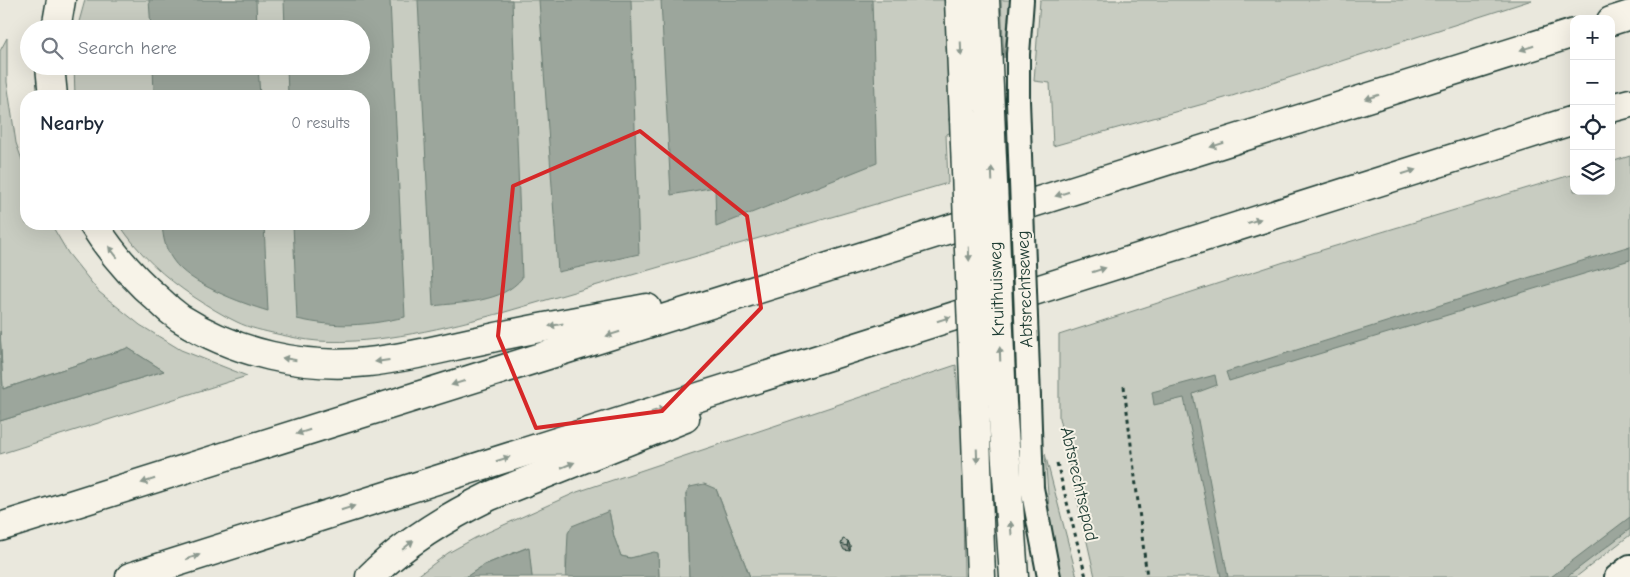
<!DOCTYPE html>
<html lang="en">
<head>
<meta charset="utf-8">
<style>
	:root { --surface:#fff; --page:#f2f2f3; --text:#1f2937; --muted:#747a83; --line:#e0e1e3 }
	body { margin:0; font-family:"Comic Neue",sans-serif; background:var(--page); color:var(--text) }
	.controls { position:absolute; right:15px; top:15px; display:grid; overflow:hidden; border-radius:10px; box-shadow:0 5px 20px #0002 }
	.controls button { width:45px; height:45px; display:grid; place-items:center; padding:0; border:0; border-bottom:1px solid var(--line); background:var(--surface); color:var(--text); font:25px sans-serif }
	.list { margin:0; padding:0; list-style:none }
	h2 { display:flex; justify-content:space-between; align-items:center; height:65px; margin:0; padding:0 20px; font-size:21px }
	h2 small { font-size:16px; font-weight:400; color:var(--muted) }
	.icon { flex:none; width:28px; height:28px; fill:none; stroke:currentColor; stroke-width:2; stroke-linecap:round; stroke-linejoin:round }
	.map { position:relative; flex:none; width:1630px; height:577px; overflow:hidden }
	.search { position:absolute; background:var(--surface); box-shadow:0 5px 20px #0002; left:20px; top:20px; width:350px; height:55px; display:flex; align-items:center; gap:12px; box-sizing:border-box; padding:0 18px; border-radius:28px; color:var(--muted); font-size:19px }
	.panel { position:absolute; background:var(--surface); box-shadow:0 5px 20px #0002; left:20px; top:90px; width:350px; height:140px; border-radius:20px }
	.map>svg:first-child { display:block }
	.green { fill:#c8ccc1; stroke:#74847a }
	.water { fill:#9ca69c; stroke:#6a7c72 }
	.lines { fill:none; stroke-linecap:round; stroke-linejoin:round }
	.minor-casing { stroke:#1f3d34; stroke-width:26 }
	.primary-casing { stroke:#1f3d34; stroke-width:31 }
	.motorway-casing { stroke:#1f3d34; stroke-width:31 }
	.path { stroke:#1f3d34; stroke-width:3; stroke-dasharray:4 4; stroke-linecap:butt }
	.minor { stroke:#f7f3e8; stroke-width:22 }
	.primary { stroke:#f7f3e8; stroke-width:28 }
	.motorway { stroke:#f7f3e8; stroke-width:28 }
	.minor-bridge-casing { stroke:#1f3d34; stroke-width:26; stroke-linecap:butt }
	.primary-bridge-casing { stroke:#1f3d34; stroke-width:31; stroke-linecap:butt }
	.minor-bridge { stroke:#f7f3e8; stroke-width:22 }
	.primary-bridge { stroke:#f7f3e8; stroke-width:28 }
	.wall { fill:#999e96; stroke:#1f3d34 }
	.shaded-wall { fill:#7d817a; stroke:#1f3d34 }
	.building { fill:#b2b8ae; stroke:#1f3d34 }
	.oneway { fill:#8b988e }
	.marked { fill:none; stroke:#d62828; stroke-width:4; stroke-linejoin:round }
	.labels { text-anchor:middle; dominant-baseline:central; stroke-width:4; stroke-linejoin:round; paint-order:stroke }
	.street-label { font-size:18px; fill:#1f3d34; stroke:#f7f3e8 }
</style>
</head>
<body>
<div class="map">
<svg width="1630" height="577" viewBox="0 0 1630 577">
	<rect width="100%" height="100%" fill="#eae8dd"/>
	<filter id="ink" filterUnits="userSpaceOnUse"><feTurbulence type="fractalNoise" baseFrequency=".02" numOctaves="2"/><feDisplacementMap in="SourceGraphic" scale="10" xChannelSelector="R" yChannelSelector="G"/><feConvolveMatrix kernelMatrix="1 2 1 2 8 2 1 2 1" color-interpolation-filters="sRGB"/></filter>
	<g filter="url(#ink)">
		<!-- green -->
		<g class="green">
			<path d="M85,0h865l3,132 -7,2 2,49 -443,129c-58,15 -126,33 -187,29 -14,-1 -27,-4 -41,-7 -13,-3 -28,-6 -40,-12 -15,-7 -29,-16 -43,-25 -30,-20 -55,-43 -75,-73h245v-128h-289l-1,-30h287v-37h-284z"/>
			<polygon points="1001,0 1010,0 1004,58"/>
			<polygon points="1040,0 1532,0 1232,96 1053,146 1050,83 1034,81"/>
			<polygon points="7,38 7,82 16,143 26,171 26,224 51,224 68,253 99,292 140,325 181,350 247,376 0,454 0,421 164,371 128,348 3,389 0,331 0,51"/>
			<polygon points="1630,156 1630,535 1576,577 1095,577 1059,418 1059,335 1309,254 1574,174 1574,191 1611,191 1611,162"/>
			<polygon points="956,365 959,411 962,428 964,577 750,577 716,489 686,494 689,577 659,577 658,554 630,558 621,556 614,537 609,511 566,556 566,577 532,577 528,547 484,565 466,577 416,577 448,553 475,538 577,492"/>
			<polygon points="1045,454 1077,577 1060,577 1050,521"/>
		</g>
		<!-- water -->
		<g class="water">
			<polygon points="149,0 256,0 257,29 151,29"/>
			<path d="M284,0h106l15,317c-40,9 -67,11 -108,2l-4,-95h71v-128h-76l-1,-30h74v-37h-76z"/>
			<path d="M418,0h94l10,278c-20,25 -59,24 -89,28z"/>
			<polygon points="539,0 631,0 639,254 558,272"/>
			<polygon points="661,0 872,0 877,163 716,227 715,187 671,195"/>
			<polygon points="153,66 258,66 260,96 154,96"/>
			<path d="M162,224h102l4,87c-27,-8 -79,-27 -95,-51 -8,-11 -10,-23 -11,-36z"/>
			<polygon points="1630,246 1630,260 1229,381 1226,372"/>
			<polygon points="0,331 3,389 128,348 164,371 0,421"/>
			<polygon points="1215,375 1217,385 1193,394 1228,577 1221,577 1184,398 1154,405 1152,392"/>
			<polygon points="704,484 716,489 750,577 689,577 686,494 690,487"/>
			<polygon points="609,511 614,537 621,556 630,558 654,552 658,553 659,577 566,577 568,533 572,526"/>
			<polygon points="1630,517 1630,529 1567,577 1551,577"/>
			<polygon points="529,547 532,577 466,577 484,565"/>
		</g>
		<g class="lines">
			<defs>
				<g id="minor">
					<polyline points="1018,101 1018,54 1022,0"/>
					<polyline points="1029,398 1032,488 1049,577"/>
					<polyline points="1616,577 1630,566"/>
				</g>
				<g id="primary">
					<polyline points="959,0 964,118"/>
					<polyline points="985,0 990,110"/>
					<polyline points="1002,403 1014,577"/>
					<polyline points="975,408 981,577"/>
				</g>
				<g id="motorway">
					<polyline points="1611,21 1630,15"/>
					<polyline points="56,29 61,0"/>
					<polyline points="50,66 53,96"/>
					<polyline points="1611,108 1630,103"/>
					<path d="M93,224c19,30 40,54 67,77 6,6 13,12 20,17 55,35 123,51 188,44 40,-4 79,-15 119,-23 53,-12 107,-21 160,-31"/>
					<polyline points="0,527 1574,33"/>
					<polyline points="130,577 1574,120"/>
					<path d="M370,577c35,-35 77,-60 120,-81l195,-78"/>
				</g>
			</defs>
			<!-- minor casing -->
			<use href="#minor" class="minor-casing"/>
			<!-- primary casing -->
			<use href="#primary" class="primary-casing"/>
			<!-- motorway casing -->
			<use href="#motorway" class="motorway-casing"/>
			<!-- path -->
			<g class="path">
				<polyline points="1124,386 1147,577"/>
				<polyline points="1057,463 1086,577"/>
			</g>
			<!-- minor -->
			<use href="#minor" class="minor"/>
			<!-- primary -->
			<use href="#primary" class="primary"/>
			<!-- motorway -->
			<use href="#motorway" class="motorway"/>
			<defs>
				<polyline id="minor-bridge" points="1018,101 1029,398"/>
				<g id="primary-bridge">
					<polyline points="990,110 1002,403"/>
					<polyline points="964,118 975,408"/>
				</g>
			</defs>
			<!-- minor-bridge casing -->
			<use href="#minor-bridge" class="minor-bridge-casing"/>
			<!-- primary-bridge casing -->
			<use href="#primary-bridge" class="primary-bridge-casing"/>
			<!-- minor-bridge -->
			<use href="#minor-bridge" class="minor-bridge"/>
			<!-- primary-bridge -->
			<use href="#primary-bridge" class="primary-bridge"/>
		</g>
		<!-- wall -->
		<polygon class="wall" points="848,541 850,546 850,551 844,550 841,544"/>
		<!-- shaded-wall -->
		<polygon class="shaded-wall" points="848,541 850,546 850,551 847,546"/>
		<!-- building -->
		<polygon class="building" points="843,539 848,541 847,546 841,544"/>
		<!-- one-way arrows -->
		<defs><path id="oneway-solid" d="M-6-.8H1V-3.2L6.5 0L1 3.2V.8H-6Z" transform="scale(1.25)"/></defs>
		<g class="oneway">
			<use href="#oneway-solid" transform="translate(1527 48) rotate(162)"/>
			<use href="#oneway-solid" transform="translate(961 49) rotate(88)"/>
			<use href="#oneway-solid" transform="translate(1372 97) rotate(162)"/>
			<use href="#oneway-solid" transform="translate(1217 145) rotate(163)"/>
			<use href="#oneway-solid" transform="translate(1409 172) rotate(-18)"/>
			<use href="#oneway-solid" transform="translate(992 174) rotate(-92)"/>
			<use href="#oneway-solid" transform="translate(1062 194) rotate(163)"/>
			<use href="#oneway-solid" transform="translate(1254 221) rotate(-18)"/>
			<use href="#oneway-solid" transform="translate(113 252) rotate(-128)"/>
			<use href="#oneway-solid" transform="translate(969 254) rotate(88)"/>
			<use href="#oneway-solid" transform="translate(1099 270) rotate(-18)"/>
			<use href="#oneway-solid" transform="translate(944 319) rotate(-18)"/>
			<use href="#oneway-solid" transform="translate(556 325) rotate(169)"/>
			<use href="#oneway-solid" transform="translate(613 334) rotate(162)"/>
			<use href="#oneway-solid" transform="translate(1000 354) rotate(-92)"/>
			<use href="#oneway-solid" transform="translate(289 359) rotate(-171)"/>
			<use href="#oneway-solid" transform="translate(382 361) rotate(173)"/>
			<use href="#oneway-solid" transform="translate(458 383) rotate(162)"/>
			<use href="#oneway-solid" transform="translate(658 410) rotate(-18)"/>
			<use href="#oneway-solid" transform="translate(303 432) rotate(162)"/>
			<use href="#oneway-solid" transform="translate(977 456) rotate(88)"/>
			<use href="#oneway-solid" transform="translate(503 459) rotate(-18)"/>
			<use href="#oneway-solid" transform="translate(568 465) rotate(-22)"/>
			<use href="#oneway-solid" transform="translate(148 481) rotate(162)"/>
			<use href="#oneway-solid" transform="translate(348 508) rotate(-18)"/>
			<use href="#oneway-solid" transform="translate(1011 528) rotate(-94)"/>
			<use href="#oneway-solid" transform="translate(408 545) rotate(-39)"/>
			<use href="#oneway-solid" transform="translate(193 557) rotate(-18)"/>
		</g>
	</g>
	<!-- marked area -->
	<path class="marked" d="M640,131l107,85 14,92 -99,103 -126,17 -38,-92 15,-150z"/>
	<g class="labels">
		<!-- street labels -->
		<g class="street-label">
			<text transform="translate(997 289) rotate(-92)">Kruithuisweg</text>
			<text transform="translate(1025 289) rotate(-92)">Abtsrechtseweg</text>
			<text transform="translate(1079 484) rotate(77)">Abtsrechtsepad</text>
		</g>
	</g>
</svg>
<div class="controls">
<button>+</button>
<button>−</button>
<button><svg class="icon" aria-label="locate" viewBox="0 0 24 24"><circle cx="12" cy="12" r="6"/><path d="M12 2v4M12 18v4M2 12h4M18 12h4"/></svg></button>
<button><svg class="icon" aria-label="layers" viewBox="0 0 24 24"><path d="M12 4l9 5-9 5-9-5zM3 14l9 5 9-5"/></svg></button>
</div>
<div class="search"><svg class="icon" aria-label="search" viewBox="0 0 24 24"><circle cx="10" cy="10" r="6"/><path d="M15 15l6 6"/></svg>Search here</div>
<section class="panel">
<h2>Nearby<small>0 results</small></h2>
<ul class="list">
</ul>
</section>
</div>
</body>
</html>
